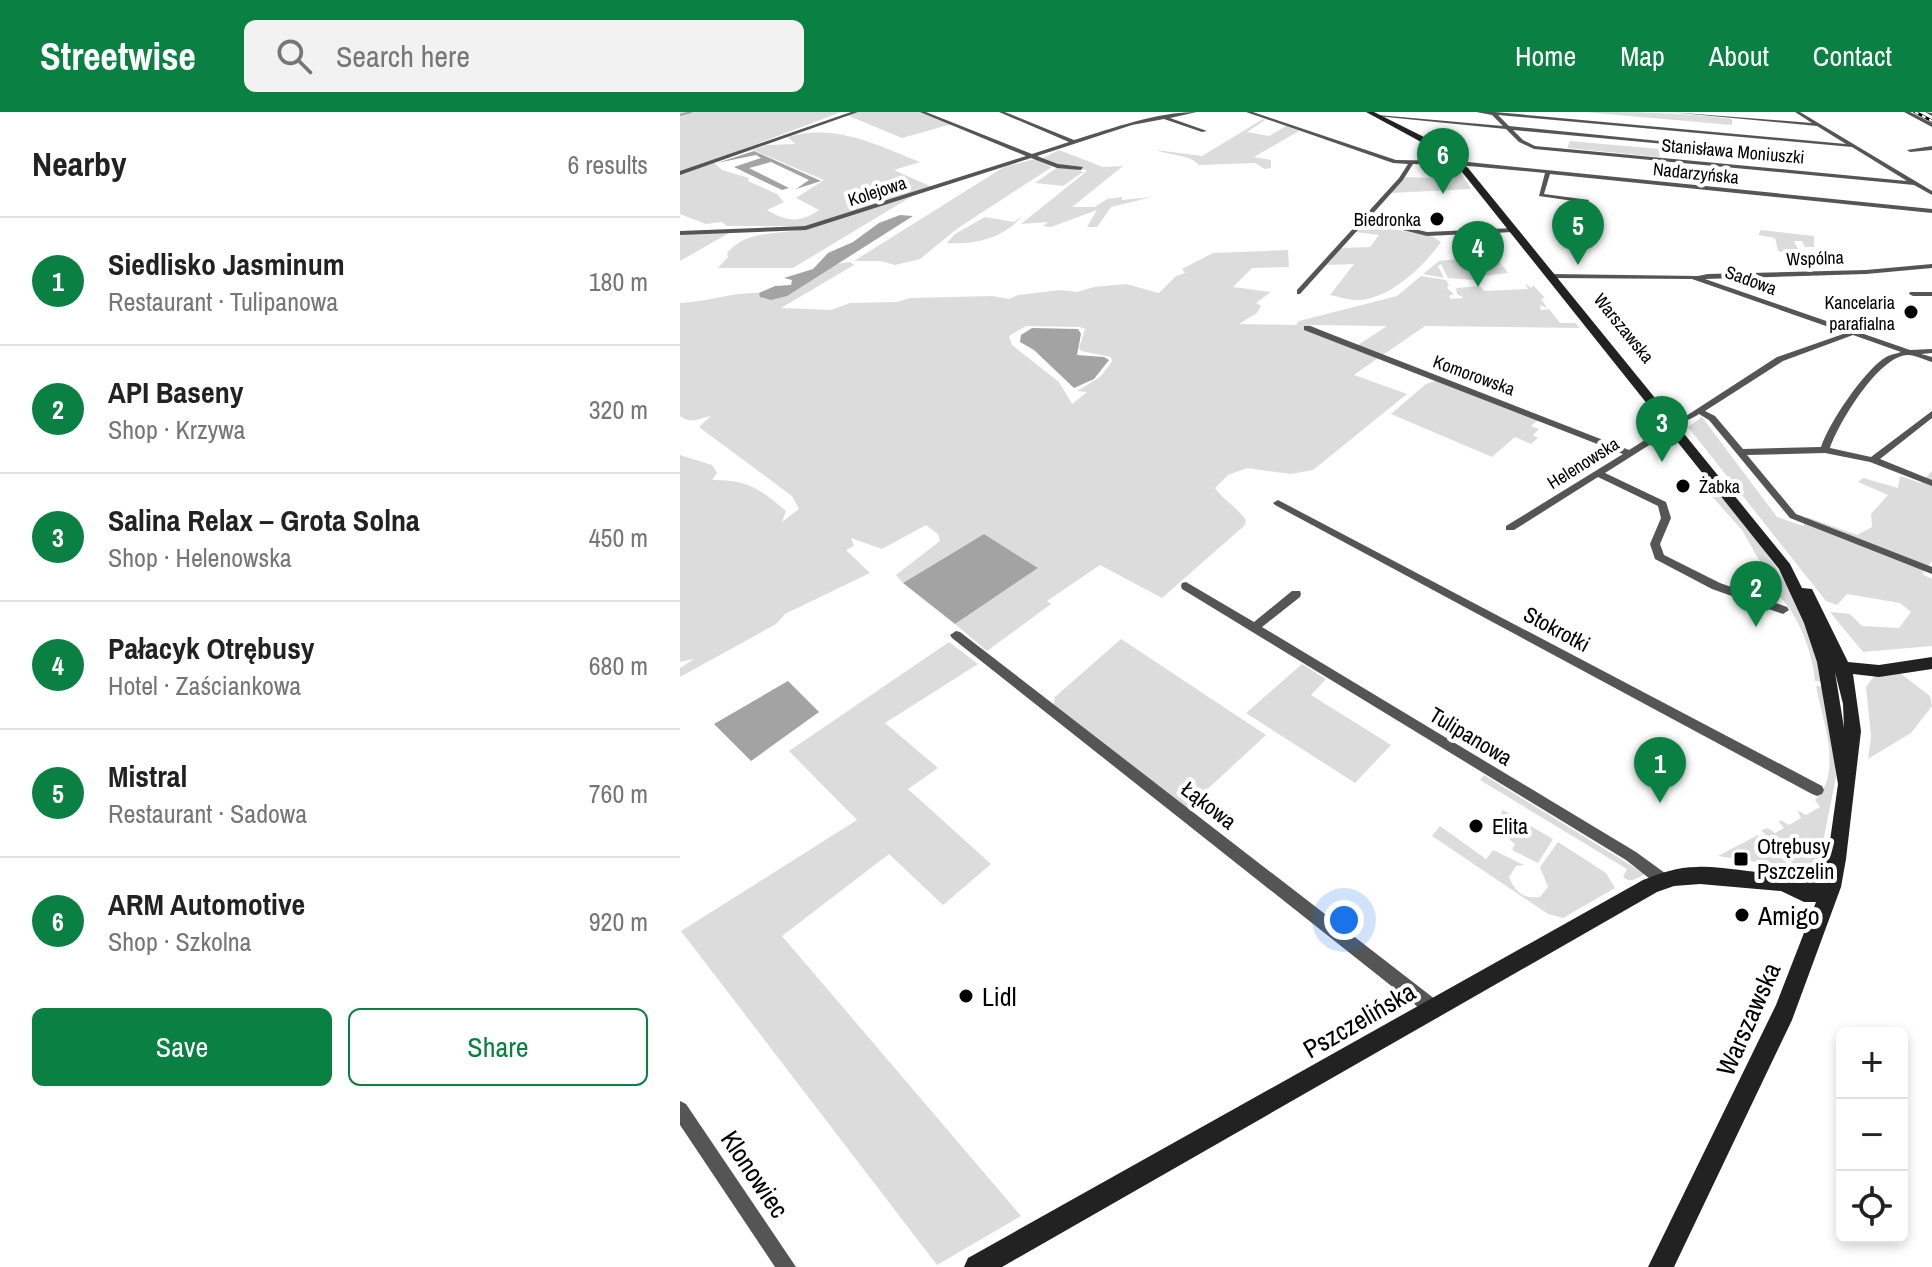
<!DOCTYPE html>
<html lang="en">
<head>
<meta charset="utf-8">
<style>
	:root { --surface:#fff; --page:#f2f2f2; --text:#222; --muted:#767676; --line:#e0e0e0; --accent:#0b8043 }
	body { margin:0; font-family:"Archivo Narrow",sans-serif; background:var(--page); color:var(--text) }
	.controls { position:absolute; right:24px; bottom:24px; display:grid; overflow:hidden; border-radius:12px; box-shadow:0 4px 12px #0003 }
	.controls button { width:72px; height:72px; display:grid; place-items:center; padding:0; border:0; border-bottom:2px solid var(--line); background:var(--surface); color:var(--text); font:40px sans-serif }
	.you { position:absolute; left:664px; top:808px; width:28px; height:28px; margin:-20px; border:6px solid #fff; border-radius:50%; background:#1a73e8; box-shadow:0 0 0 12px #1a73e833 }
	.badge { display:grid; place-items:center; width:52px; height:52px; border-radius:50%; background:var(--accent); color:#fff; font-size:26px; font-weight:700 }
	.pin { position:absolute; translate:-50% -66px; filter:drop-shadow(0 2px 4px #0008) }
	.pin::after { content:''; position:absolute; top:42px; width:28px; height:24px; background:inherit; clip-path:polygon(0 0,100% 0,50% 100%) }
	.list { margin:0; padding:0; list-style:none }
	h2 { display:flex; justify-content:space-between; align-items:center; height:104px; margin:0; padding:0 32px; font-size:34px }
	h2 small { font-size:26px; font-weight:400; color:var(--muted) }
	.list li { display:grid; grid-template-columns:52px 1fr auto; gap:24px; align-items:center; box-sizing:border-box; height:128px; padding:0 32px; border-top:2px solid var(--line) }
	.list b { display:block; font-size:30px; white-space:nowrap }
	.list p { margin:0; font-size:26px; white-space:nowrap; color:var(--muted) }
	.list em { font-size:26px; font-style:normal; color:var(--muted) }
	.actions { display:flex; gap:16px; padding:24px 32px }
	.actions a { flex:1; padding:18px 0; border:2px solid var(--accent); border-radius:12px; text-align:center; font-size:28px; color:var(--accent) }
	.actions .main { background:var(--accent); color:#fff }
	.icon { flex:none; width:44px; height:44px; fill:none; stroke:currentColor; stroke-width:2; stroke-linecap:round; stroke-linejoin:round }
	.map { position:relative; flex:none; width:1252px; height:1155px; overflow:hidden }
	header { display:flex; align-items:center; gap:48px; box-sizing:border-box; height:112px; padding:0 40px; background:var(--accent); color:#fff }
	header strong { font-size:38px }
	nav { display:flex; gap:44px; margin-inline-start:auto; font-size:28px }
	.search { width:560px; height:72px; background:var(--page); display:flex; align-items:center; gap:20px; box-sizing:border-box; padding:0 28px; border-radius:12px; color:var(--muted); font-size:30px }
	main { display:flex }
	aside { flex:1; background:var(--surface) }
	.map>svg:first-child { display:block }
	.green { fill:#dcdcdc; fill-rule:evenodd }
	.water { fill:#a3a3a3 }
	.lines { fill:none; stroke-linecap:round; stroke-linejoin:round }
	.stream { stroke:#a3a3a3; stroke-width:2 }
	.street { fill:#555; fill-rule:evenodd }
	.secondary { fill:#222; fill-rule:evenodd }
	.rail-casing { stroke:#000; stroke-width:3 }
	.rail { stroke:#fff; stroke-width:2; stroke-dasharray:4; stroke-linecap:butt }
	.poi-dot { fill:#000; stroke:#fff; stroke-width:3 }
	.labels { text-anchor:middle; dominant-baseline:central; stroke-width:8; stroke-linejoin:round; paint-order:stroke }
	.far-street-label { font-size:18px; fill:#000; stroke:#fff }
	.far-poi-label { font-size:18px; fill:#000; stroke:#fff; text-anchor:end }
	.street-label { font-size:22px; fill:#000; stroke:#fff }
	.poi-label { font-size:22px; fill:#000; stroke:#fff; text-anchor:start }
	.near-poi-label { font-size:26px; fill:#000; stroke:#fff; text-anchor:start }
	.near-street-label { font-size:26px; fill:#000; stroke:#fff }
</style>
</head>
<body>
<header>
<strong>Streetwise</strong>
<div class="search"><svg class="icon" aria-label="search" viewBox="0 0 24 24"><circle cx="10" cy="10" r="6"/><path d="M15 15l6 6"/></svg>Search here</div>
<nav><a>Home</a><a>Map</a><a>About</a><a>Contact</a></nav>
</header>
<main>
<aside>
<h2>Nearby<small>6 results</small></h2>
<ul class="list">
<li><span class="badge">1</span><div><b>Siedlisko Jasminum</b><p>Restaurant · Tulipanowa</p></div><em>180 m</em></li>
<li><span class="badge">2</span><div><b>API Baseny</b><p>Shop · Krzywa</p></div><em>320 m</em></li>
<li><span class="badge">3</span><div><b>Salina Relax – Grota Solna</b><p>Shop · Helenowska</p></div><em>450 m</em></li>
<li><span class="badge">4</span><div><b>Pałacyk Otrębusy</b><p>Hotel · Zaściankowa</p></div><em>680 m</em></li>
<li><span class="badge">5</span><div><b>Mistral</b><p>Restaurant · Sadowa</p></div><em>760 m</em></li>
<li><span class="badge">6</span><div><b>ARM Automotive</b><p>Shop · Szkolna</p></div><em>920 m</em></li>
</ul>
<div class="actions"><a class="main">Save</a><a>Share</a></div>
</aside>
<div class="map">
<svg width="1252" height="1155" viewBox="0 0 1252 1155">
	<rect width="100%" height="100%" fill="#fff"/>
	<!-- green -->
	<g class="green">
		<path d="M0,0h161l-129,49 10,9 27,8 -1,3 29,13 7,8 -17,8c20,12 33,13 52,0l-23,-12 28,-18 -71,-30 14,-5 28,-1 -7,-7c48,-14 88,8 132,25l-26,8 38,17 -125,39h-80l-5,-4 -16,2 -26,-10z"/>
		<polygon points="177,0 241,0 272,12 222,26 167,3"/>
		<path d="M903,0c49,0 100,0 149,7v6z"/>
		<path d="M583,7l2,1 -18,12 22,4 17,-10 13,5 -45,26 17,3v8l-6,1 -10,-6 -56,2c-8,-10 -30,-10 -43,-15l46,6z"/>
		<polygon points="890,29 980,37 979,45 887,36"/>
		<polygon points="379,38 423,55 443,54 392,95 415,95 427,87 442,85 442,88 472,85 431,95 417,115 407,115 417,98 371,115 363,114 368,110 341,112 407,59 401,56 396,57 403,60 383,74 355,71 378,55 391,57 363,46"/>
		<polygon points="355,47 372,55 278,116 240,147 215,153 201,149 174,149 324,55"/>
		<polygon points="762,52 776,53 791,77 711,81 726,65 753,66 758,53 761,55 761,61 775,60"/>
		<path d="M234,83l-121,73h-75l10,-11 -1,-4c21,-24 48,-17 74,-24 38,-10 76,-23 113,-34z"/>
		<path d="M343,103c-19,23 -47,30 -76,28l8,-9 30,-17 29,5z"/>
		<path d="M683,111l71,14 7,5c-18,25 -48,54 -80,58 -10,1 -21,-3 -31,-5l24,-31 -27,1 14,-17 29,-1 9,-12 -24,-3z"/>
		<polygon points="1081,118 1134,124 1134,135 1125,135 1122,129 1114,129 1119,139 1114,143 1098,139 1095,126 1078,123"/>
		<polygon points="48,120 49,121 0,149 0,121"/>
		<path d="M608,138l1,17 -37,1 -19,19 38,5 -15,11 5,3 -4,7 -18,11 57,1 3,-4 98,-25 24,-20 25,4 3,5 -2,3 7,6 -5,2 2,3 13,-1 -7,-4 -1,-6 24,-2 4,5 44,-2 -3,-5 7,4 1,-3 12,13 -4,1 6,9 -7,-3 1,5 8,-1 11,14h15l5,5 -155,-2 -42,29 -25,-10 29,-19 -77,-1 68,33 -24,17 53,19 -94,76 -22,4 -44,-6 -19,7 -13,13c9,13 22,19 31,32l-1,5 -83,73 -62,-33 -53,36 4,3 -64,47 -32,-27 83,-56 -54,-34 -81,49 -7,-8 44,-34 -2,-7 -12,-9 -44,24 -31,-11 3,8 -8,4 24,23 -85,41 -9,10 -96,53v-9l14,-9 -14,3v-207l32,10 5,8 -5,7c37,0 46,8 74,31l-4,11 17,-13 -7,-13 -93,-69 12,-11c-13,2 -19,9 -31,0v-113c27,-1 51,-11 79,-10l5,6 70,-35 16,-2 4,3 -73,43 50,2 19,-7 47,-1 13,-4 82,-2 17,3 9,-4 42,-5 17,2 17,-5 32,-3 33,9 17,-17 9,-3 -3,-4 31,-16zM346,214l54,1 5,2 -6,19 2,3 30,6 1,5 -12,15 -23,14 10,1 -15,12 -13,-22 -47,-37 -3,-9z"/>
		<polygon points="815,143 822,153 817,156 823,154 828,161 802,164 801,162 794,168 768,166 761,152 758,154 764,166 743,162 759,149"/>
		<polygon points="758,268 858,308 851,314 859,317 853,323 858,326 851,332 835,325 812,345 711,302 746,272"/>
		<polygon points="1022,305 1097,405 1123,414 1127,405 1177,423 1192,415 1191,402 1208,383 1178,370 1183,366 1218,376 1220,364 1241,371 1252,359 1252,449 1242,462 1252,467 1252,534 1183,540 1150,500 1170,502 1182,514 1219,516 1231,500 1220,491 1167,482 1157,493 1146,489 1008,315"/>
		<path d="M1030,375l6,2c34,42 69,83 89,134 8,19 14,40 20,59l-10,-1c-2,-27 -16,-65 -35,-84l-38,-67 -33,-37 -2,-4z"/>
		<polygon points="441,527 586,623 506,697 373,594 375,585"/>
		<polygon points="269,530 298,552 205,611 258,656 228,677 311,752 263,793 209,742 102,824 341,1104 257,1153 1,819 177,708 109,639"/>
		<polygon points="622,552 646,567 631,583 711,633 675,671 566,601"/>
		<polygon points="1220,561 1250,584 1252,594 1231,621 1188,647 1191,624 1186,575 1196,562"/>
		<path d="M1136,574l11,1 9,90 -16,80 -14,14 -11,-5 -34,-36 7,-2 7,5 9,-5 -5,-6 1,-2 9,5 12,-7 -4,-8 9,5 14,-8 -5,-7c29,-28 7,-80 1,-114z"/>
		<path d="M804,663l161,99c-8,4 -14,10 -22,3l4,-8 -147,-89z"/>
		<polygon points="823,698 873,727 858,751 832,738 835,732 830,728 827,718 832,710 821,702"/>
		<path d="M760,714l46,33 7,-9 31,15 -8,1 -7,11c6,15 14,22 31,20l8,-10 -8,-20 18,-25 48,31 9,15 -52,30 -15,-4 -116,-78z"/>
		<polygon points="1078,723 1112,756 1111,759 1066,748 1063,744 1055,744 1056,747 1038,744"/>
	</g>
	<!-- water -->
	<g class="water">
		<polygon points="74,39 141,69 116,77 129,68 91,50 69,56 109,76 102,78 54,55 81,46 76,43 37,51"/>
		<polygon points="220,103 233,104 107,184 91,188 80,185 79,181 95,174 111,173 112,168 104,166 133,157 148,141 173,130 199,111"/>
		<polygon points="352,216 398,217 401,222 397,243 424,245 429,248 414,267 394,276 354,238 340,230 341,223"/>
		<polygon points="304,422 358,456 275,512 223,471"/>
		<polygon points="108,569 139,600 71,649 34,612"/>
	</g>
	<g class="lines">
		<!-- stream -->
		<polyline class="stream" points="0,3 11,0"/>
		<!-- street -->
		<g class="street">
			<polygon points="171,0 178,0 0,63 0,59"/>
			<path d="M240,0h6l106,42 37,-12 -70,-30h6l69,28c40,-12 82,-28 123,-28l-27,6 37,13 -5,1 -38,-13 -32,6 -95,31 21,8 25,3 -2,3 -24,-2 -26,-10 -225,72 -126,5v-4l125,-5 221,-70z"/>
			<polygon points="566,0 573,0 716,48 778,49 1252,97 1252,101 870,62 864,82 909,88 907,91 859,84 865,61 778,53 733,52 723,68 689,106 747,120 834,116 837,118 834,120 747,124 686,109 620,182 617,182 617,178 719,66 728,52 713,51"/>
			<path d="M796,0h19l351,32 -29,-18 -147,-14 142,11 -17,-11h5l132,79v4l-18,-10 -380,-36 -15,-7 -13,-13 -130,-13 2,-1 125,11 -11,-11zM818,3l354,32 55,34 -372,-35 -12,-6 -10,-10 184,17 3,-2 -191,-19z"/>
			<polygon points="1224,0 1230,0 1252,11 1252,15"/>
			<polygon points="1245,0 1252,1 1252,4"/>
			<polygon points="1252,34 1252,38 1230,40 1227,38"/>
			<path d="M1252,152v4l-66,6 -161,5 205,71 22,-1v4l-11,1 11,3v5c-7,-2 -17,-7 -24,-7 -29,0 -70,69 -78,93l41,9 61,-46v7l-52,41 52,21v6l-62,-24 -45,-9 -78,2 49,59 136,53v7l-142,-56 -81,-98 -10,-6c-9,6 -25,13 -34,7l21,-5 91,-59 69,-24 -154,-54 -141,-1 -3,-2 3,-2 147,2 10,-2 158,-4zM1173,223l48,17c-6,2 -13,3 -18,7 -21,15 -54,64 -62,88l-78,2 -28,-33 -10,-5 78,-50z"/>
			<polygon points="1230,180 1252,180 1252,184 1233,184 1229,182"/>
			<polygon points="624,214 630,214 949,338 976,321 999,316 999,320 982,325 925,361 986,390 991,406 980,432 984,443 1040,471 1107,495 1109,498 1103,502 1032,477 975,447 970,432 981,406 978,394 918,365 834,418 826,418 826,414 943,342 624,218"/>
			<polygon points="598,388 1142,674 1144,678 1142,682 1137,684 1132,682 595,393 593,391"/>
			<polygon points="506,470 574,510 612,479 620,479 621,482 620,485 582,515 956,740 989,764 991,769 989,774 984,775 979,774 946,748 502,477 501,474 502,471"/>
			<polygon points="276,519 280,520 760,891 762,897 760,903 754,905 748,903 272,526 270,523"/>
			<polygon points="0,989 6,992 116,1155 95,1155 0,1013"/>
		</g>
		<!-- secondary -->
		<path class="secondary" d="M686,0h8l66,33 28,23 322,396 12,24 10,1 36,73 31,3 53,-8v12l-53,8 -26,-3 8,57 -15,128 -5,28 -49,133 -118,247h-26l128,-262 40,-103h-12l-23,-11 -81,-7 -26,2 -17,6 -655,375h-38l4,-9 675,-378c18,-7 34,-13 54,-13 41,-2 98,21 131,-12l10,-71 -21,-122 -13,-39 -25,-54 -317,-397 -28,-23zM1155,560l8,32 1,24z"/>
		<defs>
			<polyline id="rail" points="1235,0 1252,9"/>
		</defs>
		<!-- rail casing -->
		<use href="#rail" class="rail-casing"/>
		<!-- rail -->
		<use href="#rail" class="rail"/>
	</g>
	<!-- markers -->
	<g class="poi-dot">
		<circle cx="757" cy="107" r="8"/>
		<circle cx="1231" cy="200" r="8"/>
		<circle cx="1003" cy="374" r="8"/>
		<circle cx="796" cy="714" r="8"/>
		<rect x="1053" y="739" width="16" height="16" rx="4"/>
		<circle cx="1062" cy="803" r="8"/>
		<circle cx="286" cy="884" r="8"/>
	</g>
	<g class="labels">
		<!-- far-street labels -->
		<g class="far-street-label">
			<text transform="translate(1053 39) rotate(5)">Stanisława Moniuszki</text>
			<text transform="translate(1016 61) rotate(6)">Nadarzyńska</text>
			<text transform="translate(197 79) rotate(-18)">Kolejowa</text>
			<text transform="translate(1135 146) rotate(-2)">Wspólna</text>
			<text transform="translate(1071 168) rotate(20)">Sadowa</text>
			<text transform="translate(944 216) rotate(51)">Warszawska</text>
			<text transform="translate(794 263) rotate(20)">Komorowska</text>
			<text transform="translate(903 351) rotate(-32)">Helenowska</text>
		</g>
		<!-- far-poi labels -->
		<g class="far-poi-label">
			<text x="741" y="107">Biedronka</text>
			<text x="1215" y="190">Kancelaria<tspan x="1215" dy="21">parafialna</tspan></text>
			<text x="1019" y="374" text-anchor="start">Żabka</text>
		</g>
		<!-- street labels -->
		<g class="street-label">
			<text transform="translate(877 517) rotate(28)">Stokrotki</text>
			<text transform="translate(791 624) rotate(31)">Tulipanowa</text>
			<text transform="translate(529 693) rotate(38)">Łąkowa</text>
		</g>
		<!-- poi labels -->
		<g class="poi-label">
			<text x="812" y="714">Elita</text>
			<text x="1077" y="734">Otrębusy<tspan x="1077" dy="25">Pszczelin</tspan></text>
		</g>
		<!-- near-poi labels -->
		<g class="near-poi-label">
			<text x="1078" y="803">Amigo</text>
			<text x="302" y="884">Lidl</text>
		</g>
		<!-- near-street labels -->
		<g class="near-street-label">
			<text transform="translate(1068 907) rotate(-66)">Warszawska</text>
			<text transform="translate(679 908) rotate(-30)">Pszczelińska</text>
			<text transform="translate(75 1062) rotate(56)">Klonowiec</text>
		</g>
	</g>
</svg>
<div class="controls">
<button>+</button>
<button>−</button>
<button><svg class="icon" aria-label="locate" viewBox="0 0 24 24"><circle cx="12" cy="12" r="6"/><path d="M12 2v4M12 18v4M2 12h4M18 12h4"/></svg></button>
</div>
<div class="you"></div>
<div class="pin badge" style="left:980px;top:691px">1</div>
<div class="pin badge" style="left:1076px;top:515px">2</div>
<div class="pin badge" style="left:982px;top:350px">3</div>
<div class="pin badge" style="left:798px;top:175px">4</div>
<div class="pin badge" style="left:898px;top:153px">5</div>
<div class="pin badge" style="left:763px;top:82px">6</div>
</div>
</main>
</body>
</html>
